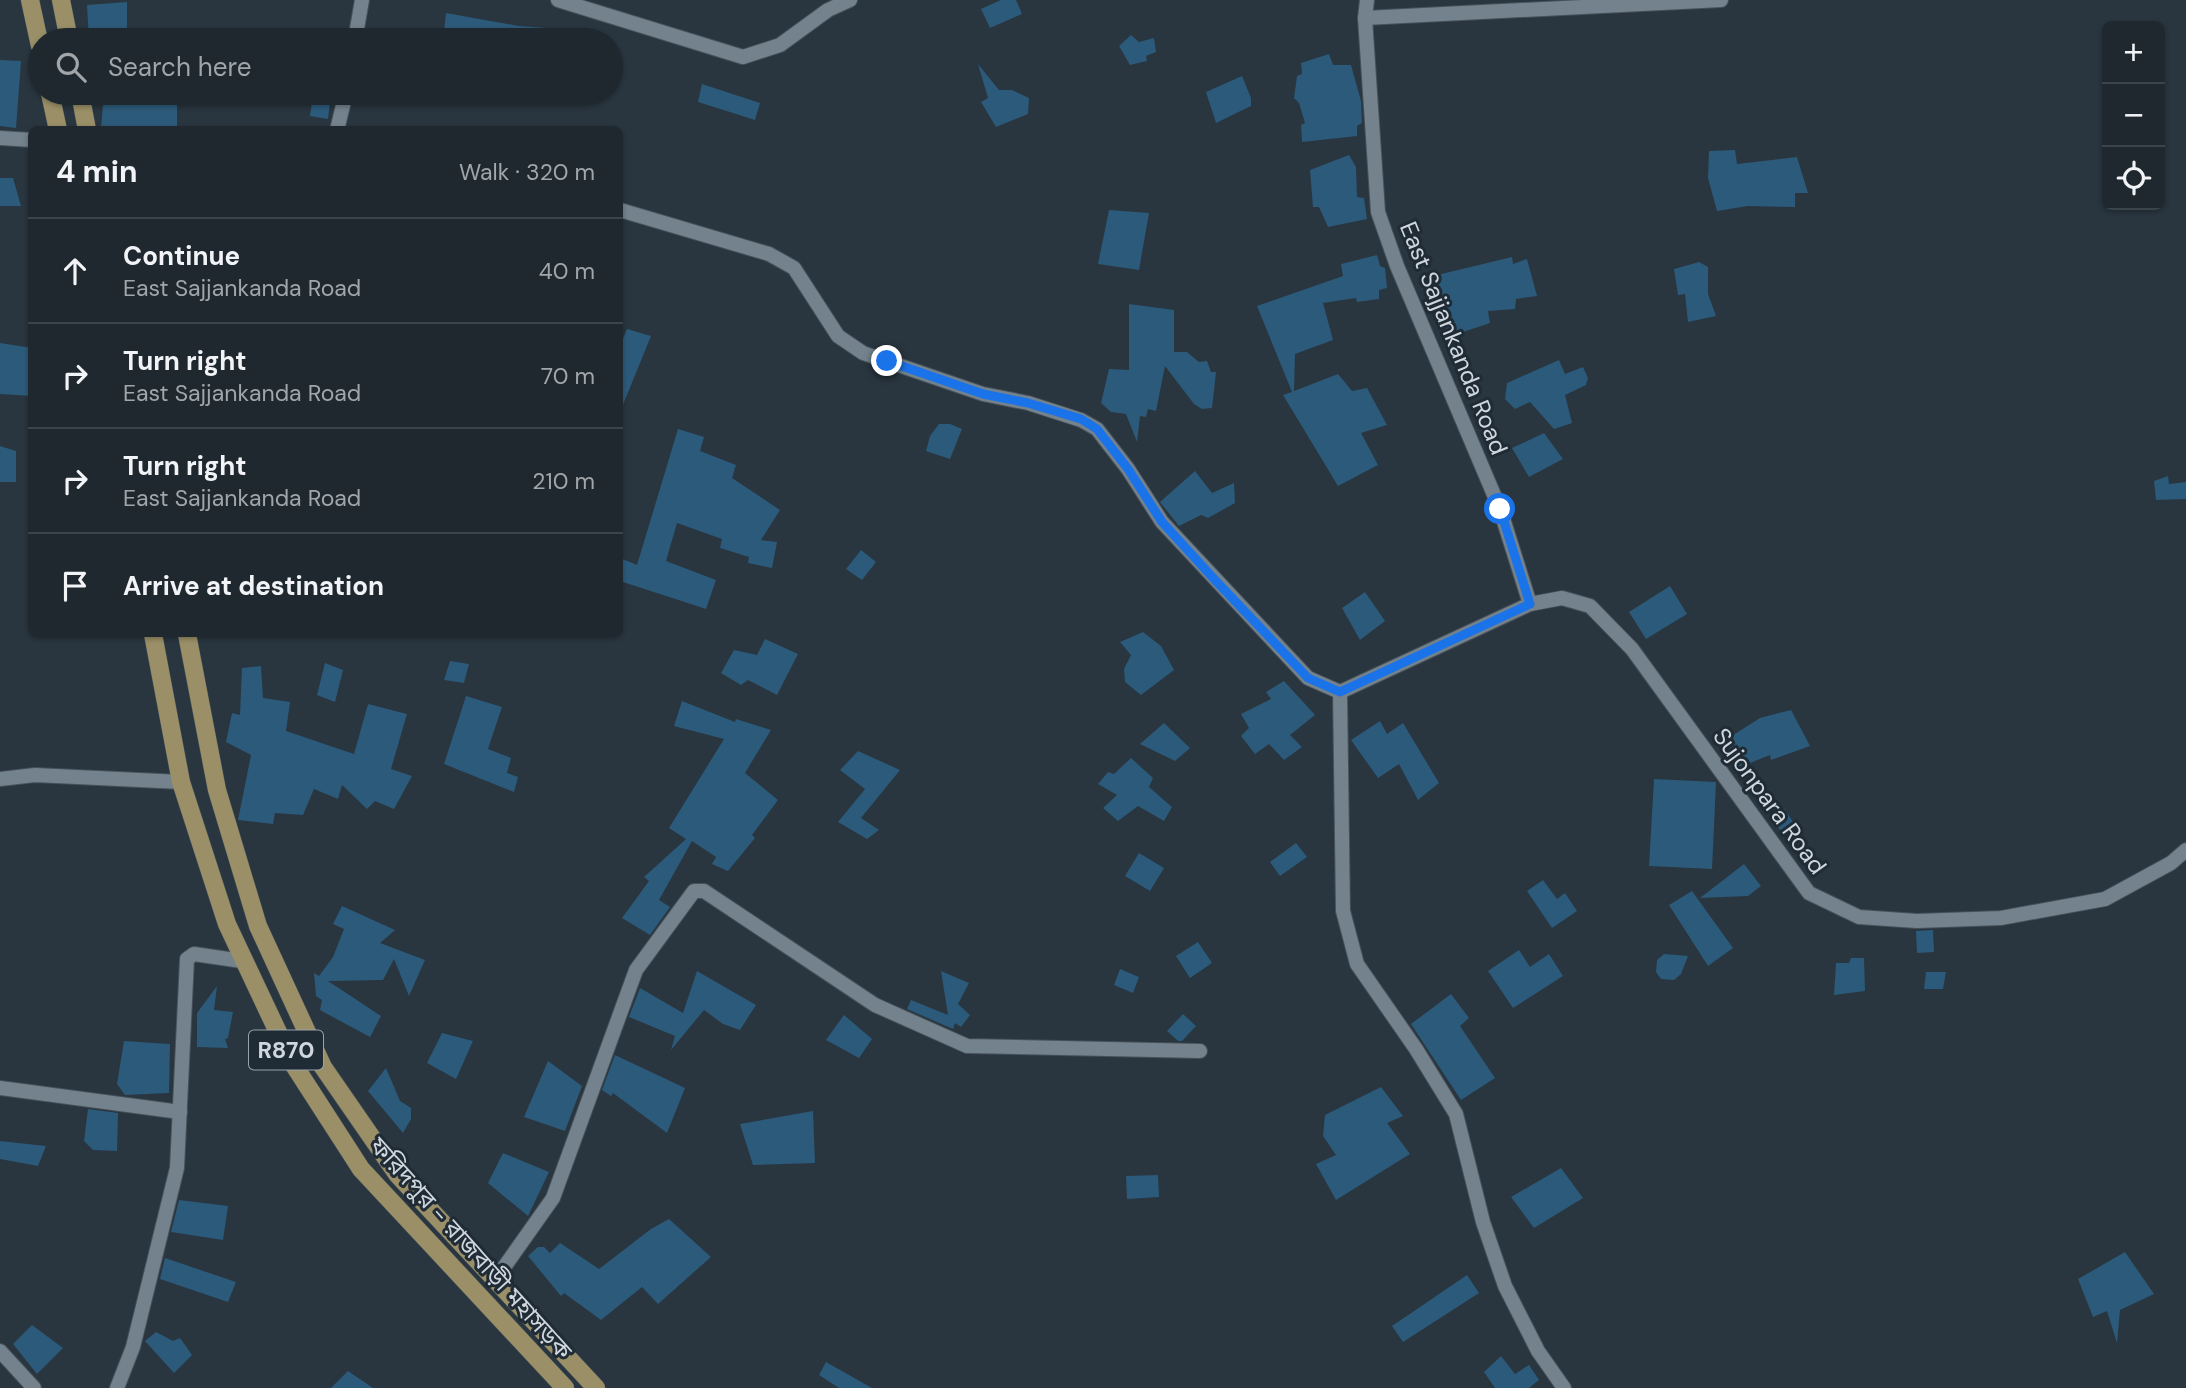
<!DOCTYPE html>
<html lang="en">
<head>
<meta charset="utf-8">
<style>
	:root { --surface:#1f282f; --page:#2c343b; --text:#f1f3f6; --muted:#a1a6aa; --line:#3c444b }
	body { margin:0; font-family:"DM Sans","Noto Sans Bengali",sans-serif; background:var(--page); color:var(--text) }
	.controls { position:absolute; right:21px; top:21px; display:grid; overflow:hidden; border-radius:10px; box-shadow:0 2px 5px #0004 }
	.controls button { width:63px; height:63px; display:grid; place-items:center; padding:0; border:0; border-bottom:2px solid var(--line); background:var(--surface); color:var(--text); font:35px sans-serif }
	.stop { position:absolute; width:21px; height:21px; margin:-16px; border:5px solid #1a73e8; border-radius:50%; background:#fff }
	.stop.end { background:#1a73e8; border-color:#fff; box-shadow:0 2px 7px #0008 }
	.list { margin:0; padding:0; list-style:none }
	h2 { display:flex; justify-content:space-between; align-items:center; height:91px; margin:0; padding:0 28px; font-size:30px }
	h2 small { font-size:23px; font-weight:400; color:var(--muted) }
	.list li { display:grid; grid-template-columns:46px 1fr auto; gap:21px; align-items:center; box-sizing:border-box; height:105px; padding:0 28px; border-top:2px solid var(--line) }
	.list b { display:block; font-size:26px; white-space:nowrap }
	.list p { margin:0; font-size:23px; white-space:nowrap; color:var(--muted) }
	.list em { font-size:23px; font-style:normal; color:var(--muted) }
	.icon { flex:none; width:38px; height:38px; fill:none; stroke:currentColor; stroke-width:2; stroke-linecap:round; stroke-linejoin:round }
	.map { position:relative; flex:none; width:2186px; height:1388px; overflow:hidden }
	.search { position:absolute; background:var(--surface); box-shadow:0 2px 5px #0004; left:28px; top:28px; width:595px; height:77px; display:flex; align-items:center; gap:18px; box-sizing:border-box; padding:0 24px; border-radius:38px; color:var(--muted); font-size:26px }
	.panel { position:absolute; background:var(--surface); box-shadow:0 2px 5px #0004; left:28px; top:126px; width:595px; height:511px; border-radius:10px }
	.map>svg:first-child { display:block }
	.building { fill:#2c5a7a }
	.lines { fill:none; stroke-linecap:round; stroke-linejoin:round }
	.minor-casing { stroke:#465159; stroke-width:16 }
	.primary-casing { stroke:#465159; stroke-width:19 }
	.minor { stroke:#73828d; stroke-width:14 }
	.primary { stroke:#9a8f67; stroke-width:18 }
	.route { stroke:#1a73e8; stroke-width:9 }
	.labels { text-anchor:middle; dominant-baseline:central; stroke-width:6; stroke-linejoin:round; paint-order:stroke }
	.shield { fill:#1f2b35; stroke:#9aa3ab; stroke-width:2 }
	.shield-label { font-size:23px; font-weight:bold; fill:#cfd6dd }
	.street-label { font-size:24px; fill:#cfd6dd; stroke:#1f2b35 }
</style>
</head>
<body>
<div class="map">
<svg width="2186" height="1388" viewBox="0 0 2186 1388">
	<rect width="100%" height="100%" fill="#29353f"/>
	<!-- building -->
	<g class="building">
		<polygon points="1001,0 1016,0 1022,14 990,28 981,9"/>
		<polygon points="127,2 127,40 89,40 87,5"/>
		<polygon points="446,13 519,26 576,30 576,40 443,40"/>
		<polygon points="1131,35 1139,42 1154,38 1156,52 1146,56 1147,61 1130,65 1119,46"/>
		<polygon points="1329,54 1333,65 1351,65 1361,101 1362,123 1357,126 1357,136 1302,142 1301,125 1305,123 1299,103 1294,98 1297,76 1302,74 1301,63"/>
		<polygon points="0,60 21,61 16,128 0,126"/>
		<polygon points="978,64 999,90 1012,90 1029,98 1028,114 996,127 981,102 988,98"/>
		<polygon points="1242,76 1251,98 1251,106 1216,123 1206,92"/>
		<polygon points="702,84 760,103 755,120 698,102"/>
		<polygon points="104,93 133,93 177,100 177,130 101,128"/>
		<polygon points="313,93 331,93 328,119 310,116"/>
		<polygon points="1735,150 1737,164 1797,157 1808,193 1795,193 1795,207 1748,206 1717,211 1708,178 1709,151"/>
		<polygon points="1349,155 1356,167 1357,197 1364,198 1367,219 1328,227 1319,207 1313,207 1310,170"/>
		<polygon points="0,178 13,178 21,206 0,206"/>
		<polygon points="1109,210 1149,213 1139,270 1098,264"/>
		<polygon points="1377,255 1380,266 1385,268 1387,288 1379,290 1379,299 1357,302 1356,298 1323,303 1333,340 1295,354 1294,391 1338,374 1352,391 1367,388 1387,425 1361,433 1378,465 1338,486 1283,395 1292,392 1257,306 1343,276 1341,264"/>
		<polygon points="1512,257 1513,264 1527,259 1537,296 1516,299 1515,309 1488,311 1490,323 1448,337 1433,276"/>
		<polygon points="1699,262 1708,267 1708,294 1716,316 1688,322 1685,294 1678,295 1674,269"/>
		<polygon points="1129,304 1174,310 1174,352 1187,352 1199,362 1207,361 1211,372 1216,372 1212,408 1202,409 1194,404 1165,366 1156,411 1148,409 1146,417 1140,416 1137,442 1126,414 1111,412 1101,403 1109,369 1129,370"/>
		<polygon points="627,329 651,336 620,412 620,346"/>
		<polygon points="0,343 32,348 32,396 0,394"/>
		<polygon points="1559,360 1565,374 1583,367 1588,378 1586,385 1565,395 1572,423 1554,429 1530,402 1515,409 1505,399 1507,383"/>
		<polygon points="939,424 950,424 962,429 950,459 926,451 930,436"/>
		<polygon points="678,429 704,437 700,451 736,465 732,478 780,510 761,540 777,542 772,568 748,563 749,557 720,548 722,539 677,523 666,561 716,580 706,609 620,581 620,558 637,565"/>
		<polygon points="1544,433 1563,459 1529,477 1512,448"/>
		<polygon points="0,446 16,451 16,482 0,482"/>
		<polygon points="1195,471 1212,493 1234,483 1235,503 1208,518 1201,515 1179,526 1160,502"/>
		<polygon points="2168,476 2169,484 2186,482 2186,499 2156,500 2154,481"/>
		<polygon points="861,550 876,562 862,580 846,569"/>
		<polygon points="1670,586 1687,614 1646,639 1629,612"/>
		<polygon points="1365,592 1385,621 1360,640 1342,608"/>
		<polygon points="1143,632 1161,646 1174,670 1141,695 1125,682 1124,669 1131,655 1120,642"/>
		<polygon points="765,639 798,654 777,695 748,680 741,685 721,673 734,650 757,655"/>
		<polygon points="450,661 469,664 464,683 444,680"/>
		<polygon points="325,663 343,670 335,702 317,695"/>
		<polygon points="261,666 263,698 290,702 286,731 354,754 368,704 407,714 391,769 412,776 394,809 375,801 367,809 342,785 338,799 314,789 303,815 275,813 273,824 238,820 251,755 226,742 232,713 240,715 242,668"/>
		<polygon points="1284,681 1315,715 1290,735 1302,747 1284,760 1269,744 1255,754 1241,736 1249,728 1241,714 1271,699 1266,692"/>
		<polygon points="466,696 502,707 488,749 511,758 507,773 518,777 514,792 444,764"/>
		<polygon points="682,701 735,722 736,719 771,730 745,773 778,800 752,835 755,838 728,871 712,864 716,857 692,841 659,900 670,907 650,935 622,918 649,881 644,877 686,839 669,828 724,739 674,726"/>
		<polygon points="1791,710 1810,746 1771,760 1770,755 1735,769 1727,739 1760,718"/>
		<polygon points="1380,721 1387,734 1403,723 1439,783 1418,800 1399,764 1378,778 1351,740"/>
		<polygon points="1164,723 1190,748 1175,761 1140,744"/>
		<polygon points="858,751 900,770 861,818 879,830 867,839 838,822 865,789 840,770"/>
		<polygon points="1131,758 1153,778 1149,787 1172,807 1164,821 1138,806 1118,821 1103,808 1117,795 1098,784 1108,772 1114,774"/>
		<polygon points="1654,779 1716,782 1712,869 1649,866"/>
		<polygon points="1785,809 1796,827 1780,830 1771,816"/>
		<polygon points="1296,843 1307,857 1280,876 1270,862"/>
		<polygon points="1139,853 1164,868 1150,891 1125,876"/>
		<polygon points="1744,864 1761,886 1748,896 1700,898"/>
		<polygon points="1543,880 1557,899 1565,893 1577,911 1552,928 1527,891"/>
		<polygon points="1692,891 1733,948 1708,966 1669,905"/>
		<polygon points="342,906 395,930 380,943 425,960 409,996 394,959 383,980 328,981 381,1016 370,1037 320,1010 322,1000 316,996 314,973 319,976 333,957 344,929 333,924"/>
		<polygon points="1933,930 1934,952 1917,953 1916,931"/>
		<polygon points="1198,942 1212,963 1190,978 1176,956"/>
		<polygon points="1519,950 1530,967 1549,954 1563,976 1513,1008 1488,971"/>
		<polygon points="1664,954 1688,956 1681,974 1674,980 1661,979 1656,972 1657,960"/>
		<polygon points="1851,958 1864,958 1865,991 1834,995 1836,963 1849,963"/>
		<polygon points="1120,969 1139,977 1133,993 1114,985"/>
		<polygon points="697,971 756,1005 740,1030 723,1024 704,1010 671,1050 675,1036 629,1017 640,988 683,1013"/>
		<polygon points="941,971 969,983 958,1004 970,1015 961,1027 955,1023 953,1029 907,1009 911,1000 948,1015"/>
		<polygon points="1926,972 1946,972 1943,989 1924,989"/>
		<polygon points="217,986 214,1010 233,1012 228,1038 225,1039 228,1048 197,1047 197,1013"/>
		<polygon points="1451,994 1469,1018 1460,1026 1495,1078 1461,1100 1411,1024"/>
		<polygon points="1183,1014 1196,1026 1182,1041 1178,1041 1167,1031"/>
		<polygon points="844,1015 872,1039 859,1058 826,1040"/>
		<polygon points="442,1033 473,1041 456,1079 427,1063"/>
		<polygon points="124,1041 170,1044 169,1093 125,1095 117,1084"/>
		<polygon points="615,1055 685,1088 667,1133 613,1093 611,1096 602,1090"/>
		<polygon points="548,1061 582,1086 565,1131 524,1117"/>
		<polygon points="386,1068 400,1101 411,1108 411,1119 403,1133 368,1091"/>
		<polygon points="1381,1087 1403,1116 1387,1123 1410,1154 1336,1200 1316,1164 1336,1155 1323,1136 1325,1115"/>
		<polygon points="88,1109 118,1113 117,1151 93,1150 84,1141"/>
		<polygon points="813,1111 815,1163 753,1165 740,1124"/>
		<polygon points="0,1141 46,1146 38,1166 0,1159"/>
		<polygon points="503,1153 549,1172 528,1216 488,1183"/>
		<polygon points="1561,1168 1583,1198 1534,1228 1511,1197"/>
		<polygon points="1158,1175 1159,1197 1127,1199 1126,1176"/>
		<polygon points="179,1200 228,1206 223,1240 171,1232"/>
		<polygon points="669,1219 711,1257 658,1304 642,1287 601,1320 564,1293 561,1296 528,1256 538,1247 544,1247 550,1253 560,1243 599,1269 651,1229"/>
		<polygon points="2125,1252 2154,1294 2120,1310 2117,1343 2107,1311 2093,1317 2078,1279"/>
		<polygon points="165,1258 236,1282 228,1302 160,1279"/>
		<polygon points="1467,1275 1479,1293 1403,1342 1392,1326"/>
		<polygon points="32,1325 63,1348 37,1374 13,1344"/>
		<polygon points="156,1332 173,1341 180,1338 192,1355 174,1373 145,1341"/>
		<polygon points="1501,1356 1515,1374 1529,1365 1539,1380 1529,1388 1495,1388 1484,1372"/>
		<polygon points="826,1362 872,1388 839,1388 819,1375"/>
		<polygon points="348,1371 373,1388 331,1388"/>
	</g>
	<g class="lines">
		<defs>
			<g id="minor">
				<polyline points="558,0 743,57 780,45 828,10 850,0"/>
				<polyline points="1367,0 1365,18 1378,212 1397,266 1500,509 1530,604"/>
				<polyline points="1365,18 1721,0"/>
				<polyline points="355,40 362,0"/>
				<polyline points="337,130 346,93"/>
				<polyline points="0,138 32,140"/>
				<polyline points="620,210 769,254 794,268 838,336 863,353 983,394 1028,403 1081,420 1097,429 1128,469 1162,522 1308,678 1340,692 1530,604 1562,598 1590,606 1632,649 1809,893 1859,917 1917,921 2001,918 2105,899 2171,863 2186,850"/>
				<polyline points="1340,692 1343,911 1357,964 1416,1049 1456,1114 1483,1222 1505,1286 1538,1351 1564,1388"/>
				<polyline points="0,779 35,775 181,782"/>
				<polyline points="0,1088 180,1112"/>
				<polyline points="495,1280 553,1198 636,970 694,891 704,891 875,1005 967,1046 1200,1051"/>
				<polyline points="0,1351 34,1388"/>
				<polyline points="117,1388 133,1347 177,1168 187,959 194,954 242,961"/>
			</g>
			<g id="primary">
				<polyline points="30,0 40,46"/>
				<polyline points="61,0 69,40"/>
				<polyline points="50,93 58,130"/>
				<polyline points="80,93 87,130"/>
				<polyline points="153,634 181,782 227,924 292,1062 361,1169 565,1388"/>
				<polyline points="187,634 217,790 258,926 323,1067 397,1174 596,1388"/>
			</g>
		</defs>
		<!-- minor casing -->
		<use href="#minor" class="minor-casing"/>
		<!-- primary casing -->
		<use href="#primary" class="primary-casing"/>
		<!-- minor -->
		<use href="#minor" class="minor"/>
		<!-- primary -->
		<use href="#primary" class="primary"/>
	</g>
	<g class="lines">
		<!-- route -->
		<polyline class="route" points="887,361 983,394 1028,403 1081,419 1097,429 1128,469 1162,522 1215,580 1308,678 1340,692 1530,604 1500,509"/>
	</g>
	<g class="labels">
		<!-- shield labels -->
		<rect class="shield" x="249" y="1030.5" width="74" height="39" rx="5"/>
		<g class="shield-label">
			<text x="286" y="1050">R870</text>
		</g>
		<!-- street labels -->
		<g class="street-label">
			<text transform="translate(1454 338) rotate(68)">East Sajjankanda Road</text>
			<text transform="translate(1770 801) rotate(54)">Sujonpara Road</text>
			<text transform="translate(471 1248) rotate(48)">ফরিদপুর - রাজবাড়ী মহাসড়ক</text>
		</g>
	</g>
</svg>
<div class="controls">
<button>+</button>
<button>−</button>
<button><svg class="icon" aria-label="locate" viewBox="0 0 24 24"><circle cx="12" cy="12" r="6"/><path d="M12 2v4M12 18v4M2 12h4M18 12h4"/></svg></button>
</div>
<div class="stop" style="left:1500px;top:509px"></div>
<div class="stop end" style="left:887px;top:361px"></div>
<div class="search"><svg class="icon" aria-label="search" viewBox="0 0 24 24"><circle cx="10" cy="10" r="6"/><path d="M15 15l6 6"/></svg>Search here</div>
<section class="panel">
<h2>4 min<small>Walk · 320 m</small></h2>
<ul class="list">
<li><svg class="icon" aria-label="ahead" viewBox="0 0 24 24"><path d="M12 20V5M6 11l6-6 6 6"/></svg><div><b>Continue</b><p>East Sajjankanda Road</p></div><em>40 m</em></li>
<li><svg class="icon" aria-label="right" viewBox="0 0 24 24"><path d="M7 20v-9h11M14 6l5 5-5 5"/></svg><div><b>Turn right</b><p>East Sajjankanda Road</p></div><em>70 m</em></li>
<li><svg class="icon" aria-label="right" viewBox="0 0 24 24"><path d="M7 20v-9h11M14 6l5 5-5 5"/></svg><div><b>Turn right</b><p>East Sajjankanda Road</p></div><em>210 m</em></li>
<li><svg class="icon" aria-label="arrive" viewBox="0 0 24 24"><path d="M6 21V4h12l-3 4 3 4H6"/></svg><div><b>Arrive at destination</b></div></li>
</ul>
</section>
</div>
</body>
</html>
